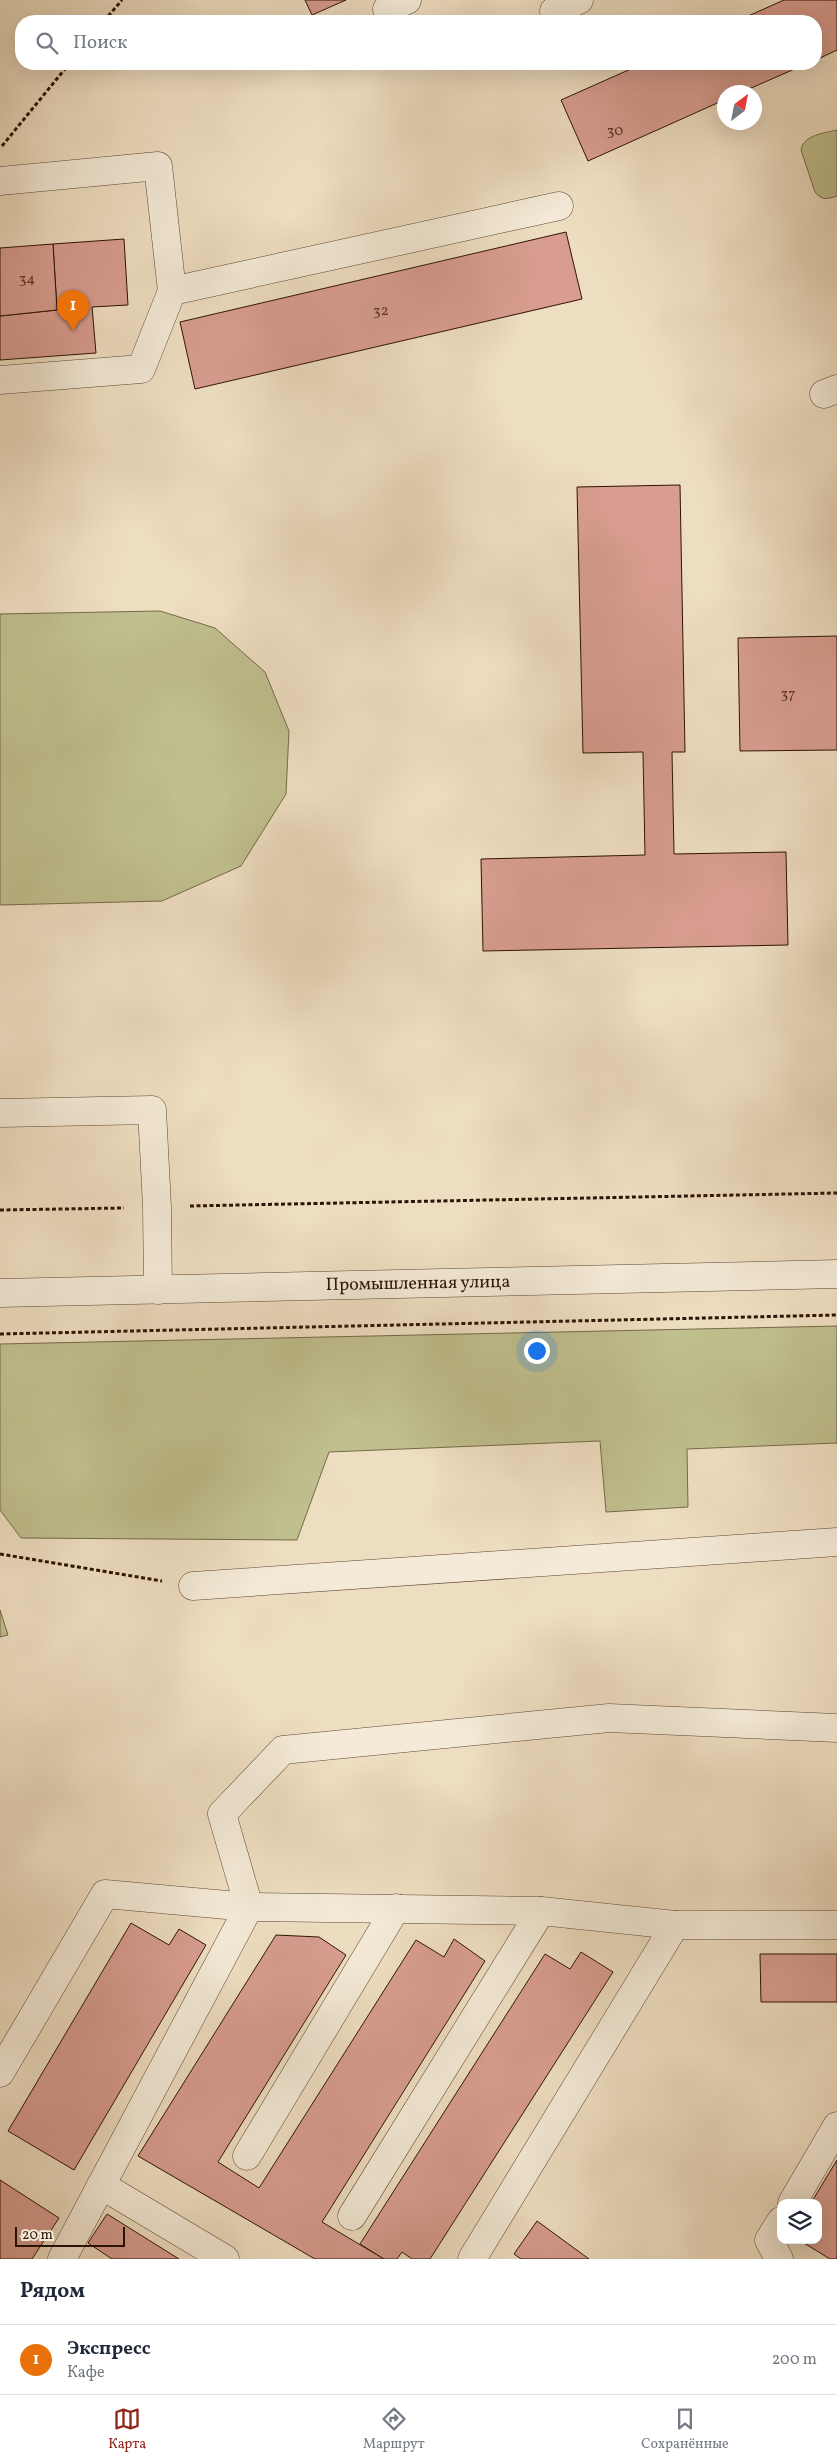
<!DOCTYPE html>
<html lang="ru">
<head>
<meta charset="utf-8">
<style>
	:root { --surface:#fff; --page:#f6f6f7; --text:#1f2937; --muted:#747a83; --line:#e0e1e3; --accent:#8f2418 }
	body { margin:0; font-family:Vollkorn,serif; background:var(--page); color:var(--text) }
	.controls { position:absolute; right:15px; bottom:15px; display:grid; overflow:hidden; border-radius:10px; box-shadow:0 5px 20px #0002 }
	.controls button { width:45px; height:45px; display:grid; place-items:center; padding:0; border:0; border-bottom:1px solid var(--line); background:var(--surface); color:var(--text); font:25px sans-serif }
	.compass { position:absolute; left:717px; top:85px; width:45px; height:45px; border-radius:50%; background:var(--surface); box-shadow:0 5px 20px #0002; rotate:32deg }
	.scale { position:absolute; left:15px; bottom:12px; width:110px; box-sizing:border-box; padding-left:5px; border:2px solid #2d1305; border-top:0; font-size:14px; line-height:18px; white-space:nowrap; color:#2d1305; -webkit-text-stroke:4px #f4ead7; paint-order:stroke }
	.you { position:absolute; left:536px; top:1350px; width:18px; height:18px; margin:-12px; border:4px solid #fff; border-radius:50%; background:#1a73e8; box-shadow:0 0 0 8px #1a73e833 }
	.badge { display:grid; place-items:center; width:32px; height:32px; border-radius:50%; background:var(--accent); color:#fff; font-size:16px; font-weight:700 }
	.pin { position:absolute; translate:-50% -41px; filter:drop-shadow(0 1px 2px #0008) }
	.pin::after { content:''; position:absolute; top:26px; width:18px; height:15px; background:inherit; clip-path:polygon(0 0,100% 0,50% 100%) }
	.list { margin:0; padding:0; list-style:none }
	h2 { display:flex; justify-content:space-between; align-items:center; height:65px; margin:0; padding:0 20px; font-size:21px }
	h2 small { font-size:16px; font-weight:400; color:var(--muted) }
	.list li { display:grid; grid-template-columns:32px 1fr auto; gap:15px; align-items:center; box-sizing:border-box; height:70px; padding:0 20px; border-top:1px solid var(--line) }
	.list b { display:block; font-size:19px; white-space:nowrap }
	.list p { margin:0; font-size:16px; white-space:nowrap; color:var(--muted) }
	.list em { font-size:16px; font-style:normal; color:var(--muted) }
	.icon { flex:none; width:28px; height:28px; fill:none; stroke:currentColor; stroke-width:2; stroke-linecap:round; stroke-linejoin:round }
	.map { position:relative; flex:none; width:837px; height:2259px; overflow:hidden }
	.search { position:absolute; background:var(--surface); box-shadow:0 5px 20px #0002; left:15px; right:15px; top:15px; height:55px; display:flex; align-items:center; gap:12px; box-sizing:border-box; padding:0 18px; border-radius:20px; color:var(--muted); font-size:19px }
	.sheet { height:135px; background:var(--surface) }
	nav { display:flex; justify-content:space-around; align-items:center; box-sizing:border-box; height:70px; border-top:1px solid var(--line); background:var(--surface); font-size:14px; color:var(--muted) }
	nav a { display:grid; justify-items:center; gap:2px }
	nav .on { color:var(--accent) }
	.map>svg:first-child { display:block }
	.green { fill:#c0bf8e; stroke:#76694a }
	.building { fill:#d89d90; stroke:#2d1305 }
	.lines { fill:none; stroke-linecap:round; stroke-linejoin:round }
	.minor-casing { stroke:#5d4634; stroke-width:29 }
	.path { stroke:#2d1305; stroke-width:3; stroke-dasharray:4 2.5; stroke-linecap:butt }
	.minor { stroke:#f4ead7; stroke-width:28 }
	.labels { text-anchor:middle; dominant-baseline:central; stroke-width:4.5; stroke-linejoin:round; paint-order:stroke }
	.number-label { font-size:15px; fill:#583628 }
	.street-label { font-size:18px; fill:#2d1305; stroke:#f4ead7 }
</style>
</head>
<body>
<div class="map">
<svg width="837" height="2259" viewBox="0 0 837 2259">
	<rect width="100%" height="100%" fill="#eedec1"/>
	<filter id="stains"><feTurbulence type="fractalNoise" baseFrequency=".004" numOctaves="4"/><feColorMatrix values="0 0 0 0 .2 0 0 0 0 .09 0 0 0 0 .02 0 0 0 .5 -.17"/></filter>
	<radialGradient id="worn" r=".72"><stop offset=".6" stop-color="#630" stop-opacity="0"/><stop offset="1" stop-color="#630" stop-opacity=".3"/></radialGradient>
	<!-- green -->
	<g class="green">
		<path d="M837,130v66c-9,3 -15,5 -22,-4l-14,-42c2,-15 24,-17 36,-20z"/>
		<polygon points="160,611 215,628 265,672 289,731 286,794 241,866 162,901 0,905 0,614"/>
		<polygon points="837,1326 837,1443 687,1449 688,1507 606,1512 600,1441 329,1452 297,1540 21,1538 0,1510 0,1344"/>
		<polygon points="0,1610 8,1635 0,1637"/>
	</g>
	<!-- building -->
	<g class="building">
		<polygon points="305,0 346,0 312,15"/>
		<polygon points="784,0 837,0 837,50 816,60 816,21 737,21"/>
		<polygon points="642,64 806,64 742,92 724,92 724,100 588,161 561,100"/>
		<polygon points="566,232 582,299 195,389 180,322"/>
		<polygon points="124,239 128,305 92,307 96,353 0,360 0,316 57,310 53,244"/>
		<polygon points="53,244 57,310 0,316 0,248"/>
		<polygon points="680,485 685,752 672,752 674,854 786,852 788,945 483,951 481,859 645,855 643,752 583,753 577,487"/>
		<polygon points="837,636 837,750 740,751 738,638"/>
		<polygon points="131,1923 169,1945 179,1929 206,1945 74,2170 8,2131"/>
		<polygon points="276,1935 319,1937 346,1955 218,2162 259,2188 416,1940 444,1957 454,1939 485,1961 322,2222 384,2259 315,2259 138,2156"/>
		<polygon points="581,1952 613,1972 430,2259 412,2259 402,2252 397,2259 384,2259 360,2244 545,1954 570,1969"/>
		<polygon points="760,1954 837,1954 837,2002 761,2002"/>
		<polygon points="837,2160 837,2259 830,2259 799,2240 818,2240 818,2203 811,2203"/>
		<polygon points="0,2180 59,2218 32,2259 0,2259"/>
		<polygon points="107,2214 179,2259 112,2259 88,2243"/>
		<polygon points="537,2221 589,2259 521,2259 514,2254"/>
	</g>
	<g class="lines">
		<defs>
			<g id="minor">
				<polyline points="387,9 407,0"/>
				<polyline points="554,11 579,0"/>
				<polyline points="0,181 158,166 172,291 559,206"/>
				<polyline points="0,380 141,369 172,291"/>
				<polyline points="824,394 837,389"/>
				<polyline points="0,1113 152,1110 157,1207 158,1290"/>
				<polyline points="0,1293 837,1274"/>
				<polyline points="193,1586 837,1542"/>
				<polyline points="0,2073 105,1894 249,1907 541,1911 675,1925 837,1925"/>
				<polyline points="247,2156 396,1908"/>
				<polyline points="101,2185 225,2259"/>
				<polyline points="792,2203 837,2126"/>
				<polyline points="352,2216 541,1911"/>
				<polyline points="62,2259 249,1907 222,1814 283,1750 609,1718 837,1728"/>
				<polyline points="472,2259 675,1925"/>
				<polyline points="779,2259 769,2240 781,2221"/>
			</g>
		</defs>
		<!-- minor casing -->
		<use href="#minor" class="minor-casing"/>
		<!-- path -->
		<g class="path">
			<polyline points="104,21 122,0"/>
			<polyline points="2,146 69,64"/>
			<polyline points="190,1206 837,1193"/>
			<polyline points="0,1210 124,1208"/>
			<polyline points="0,1334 837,1315"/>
			<polyline points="0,1554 162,1581"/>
		</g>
		<!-- minor -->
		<use href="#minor" class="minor"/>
	</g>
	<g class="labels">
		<!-- number labels -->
		<g class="number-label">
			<text x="615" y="131">30</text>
			<text x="27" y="279">34</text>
			<text x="381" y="311">32</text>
			<text x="788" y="694">37</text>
		</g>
		<!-- street labels -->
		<g class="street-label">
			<text transform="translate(418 1284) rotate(-1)">Промышленная улица</text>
		</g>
	</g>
	<rect width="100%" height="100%" filter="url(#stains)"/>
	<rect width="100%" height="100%" fill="url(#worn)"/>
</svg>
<div class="controls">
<button><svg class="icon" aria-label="layers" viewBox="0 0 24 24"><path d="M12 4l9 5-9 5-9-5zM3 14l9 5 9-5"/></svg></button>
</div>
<svg class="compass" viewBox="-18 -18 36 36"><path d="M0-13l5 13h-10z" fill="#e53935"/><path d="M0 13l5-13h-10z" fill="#747a83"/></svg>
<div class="scale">20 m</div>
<div class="you"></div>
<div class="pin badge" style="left:73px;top:331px;background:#e8710a">1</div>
<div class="search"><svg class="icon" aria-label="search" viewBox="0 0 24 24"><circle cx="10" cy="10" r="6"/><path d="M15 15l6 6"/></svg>Поиск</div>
</div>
<section class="sheet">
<h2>Рядом<small></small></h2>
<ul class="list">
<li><span class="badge" style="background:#e8710a">1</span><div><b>Экспресс</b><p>Кафе</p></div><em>200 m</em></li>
</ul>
</section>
<nav>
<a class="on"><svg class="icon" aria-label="map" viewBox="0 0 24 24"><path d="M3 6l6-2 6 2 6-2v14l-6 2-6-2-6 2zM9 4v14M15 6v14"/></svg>Карта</a>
<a><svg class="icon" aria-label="directions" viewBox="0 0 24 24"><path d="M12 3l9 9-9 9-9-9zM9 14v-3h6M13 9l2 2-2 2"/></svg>Маршрут</a>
<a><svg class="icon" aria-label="saved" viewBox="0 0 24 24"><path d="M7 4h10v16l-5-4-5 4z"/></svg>Сохранённые</a>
</nav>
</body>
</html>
